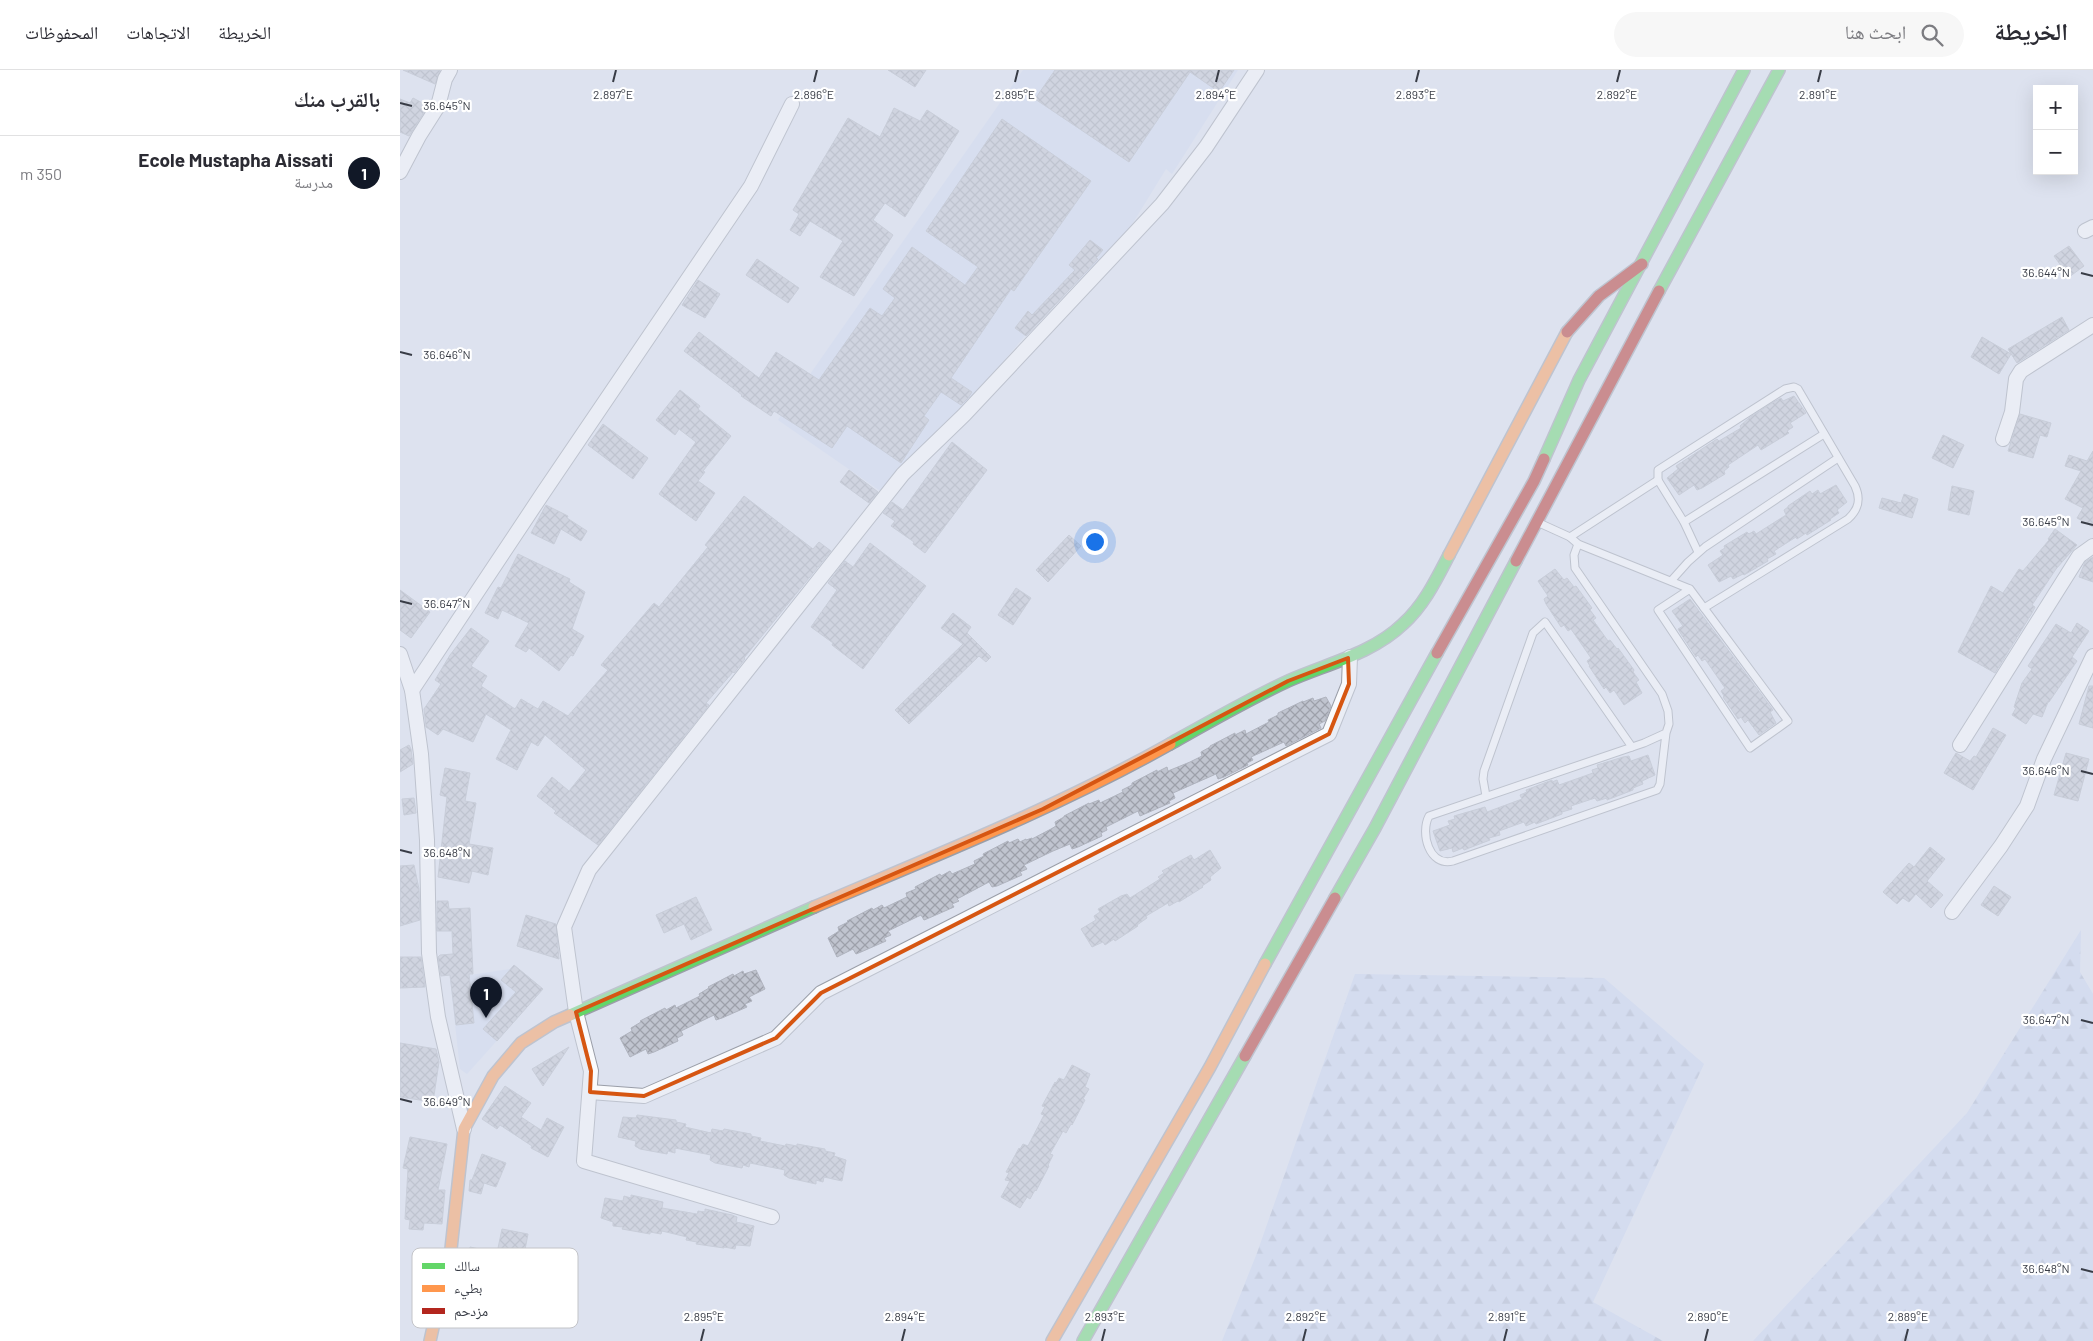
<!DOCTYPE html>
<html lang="ar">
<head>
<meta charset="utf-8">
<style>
	:root { --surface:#fff; --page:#f7f7f7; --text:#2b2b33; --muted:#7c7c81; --line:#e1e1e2; --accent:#111827 }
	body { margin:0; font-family:Barlow,"Noto Naskh Arabic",sans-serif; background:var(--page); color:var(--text); direction:rtl }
	.controls { position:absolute; right:15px; top:15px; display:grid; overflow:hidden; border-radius:0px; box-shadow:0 5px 20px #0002 }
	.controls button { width:45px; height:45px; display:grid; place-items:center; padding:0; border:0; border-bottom:1px solid var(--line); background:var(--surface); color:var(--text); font:25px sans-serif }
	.you { position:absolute; left:694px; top:471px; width:18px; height:18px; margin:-12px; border:4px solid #fff; border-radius:50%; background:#1a73e8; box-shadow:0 0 0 8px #1a73e833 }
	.badge { display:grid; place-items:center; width:32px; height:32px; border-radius:50%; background:var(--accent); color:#fff; font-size:16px; font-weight:700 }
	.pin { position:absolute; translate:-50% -41px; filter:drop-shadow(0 1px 2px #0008) }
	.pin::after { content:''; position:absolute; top:26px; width:18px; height:15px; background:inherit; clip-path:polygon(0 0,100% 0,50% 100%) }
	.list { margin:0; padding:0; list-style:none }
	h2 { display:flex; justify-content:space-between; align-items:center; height:65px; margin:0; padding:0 20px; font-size:21px }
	h2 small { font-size:16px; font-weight:400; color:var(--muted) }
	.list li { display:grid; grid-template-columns:32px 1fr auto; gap:15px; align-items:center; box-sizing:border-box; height:75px; padding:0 20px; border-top:1px solid var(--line) }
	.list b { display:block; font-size:19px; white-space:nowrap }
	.list p { margin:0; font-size:16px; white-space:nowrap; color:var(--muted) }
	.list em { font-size:16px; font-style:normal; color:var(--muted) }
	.icon { flex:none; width:28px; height:28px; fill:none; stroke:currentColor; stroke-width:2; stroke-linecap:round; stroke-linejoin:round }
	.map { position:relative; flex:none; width:1693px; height:1271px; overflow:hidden; direction:ltr }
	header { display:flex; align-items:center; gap:30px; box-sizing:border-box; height:70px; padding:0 25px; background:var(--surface); border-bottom:1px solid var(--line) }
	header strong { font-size:24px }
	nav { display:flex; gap:28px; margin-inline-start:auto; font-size:18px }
	.search { width:350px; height:45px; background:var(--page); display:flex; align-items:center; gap:12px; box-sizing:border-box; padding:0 18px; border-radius:28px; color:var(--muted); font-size:19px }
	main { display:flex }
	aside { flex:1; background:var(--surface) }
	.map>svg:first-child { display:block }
	.built { fill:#d0d9f0 }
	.forest { fill:url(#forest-firs) }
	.building { fill:url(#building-cross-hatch); stroke:#b0b4bf }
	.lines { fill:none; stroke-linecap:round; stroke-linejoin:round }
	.lane-casing { stroke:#9a9ea8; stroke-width:9 }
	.street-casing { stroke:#9a9ea8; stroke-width:16 }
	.fast-casing { stroke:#9a9ea8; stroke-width:14 }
	.slow-casing { stroke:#9a9ea8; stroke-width:14 }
	.jam-casing { stroke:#9a9ea8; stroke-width:14 }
	.lane { stroke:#fafbfd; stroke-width:7 }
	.street { stroke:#fafbfd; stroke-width:14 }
	.fast { stroke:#63d668; stroke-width:11 }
	.slow { stroke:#ff974d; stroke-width:11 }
	.jam { stroke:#b3261e; stroke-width:11 }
	.marked { fill:none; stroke:#d65612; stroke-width:4; stroke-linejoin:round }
	.ticks { fill:none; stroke:#383c46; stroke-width:2 }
	.key { fill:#fff; stroke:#c3c4c8; stroke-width:1 }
	.key-label { font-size:14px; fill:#383c46 }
	.ticks-label { font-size:12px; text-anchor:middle; fill:#383c46; stroke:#fff; stroke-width:4.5; stroke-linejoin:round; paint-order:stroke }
</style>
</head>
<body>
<header>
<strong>الخريطة</strong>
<div class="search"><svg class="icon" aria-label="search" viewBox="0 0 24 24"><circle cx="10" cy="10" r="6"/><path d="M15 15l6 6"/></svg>ابحث هنا</div>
<nav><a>الخريطة</a><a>الاتجاهات</a><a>المحفوظات</a></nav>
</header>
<main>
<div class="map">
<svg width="1693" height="1271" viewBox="0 0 1693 1271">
	<defs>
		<pattern id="forest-firs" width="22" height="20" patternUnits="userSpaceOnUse" patternTransform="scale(1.25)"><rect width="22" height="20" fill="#c9d4f0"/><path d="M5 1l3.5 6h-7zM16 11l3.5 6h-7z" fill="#adb7cf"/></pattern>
		<pattern id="building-cross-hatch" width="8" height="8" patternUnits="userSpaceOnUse" patternTransform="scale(1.25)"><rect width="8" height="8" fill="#c0c4cf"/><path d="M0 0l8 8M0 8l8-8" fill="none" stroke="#9da0aa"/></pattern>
	</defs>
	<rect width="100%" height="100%" fill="#dde2ef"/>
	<!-- built -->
	<g class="built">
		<polygon points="623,0 838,0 772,104 766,99 726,164 634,255 489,427 378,350"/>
		<polygon points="114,895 143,919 67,1004 60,999 50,908 110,899"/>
	</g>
	<!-- forest -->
	<g class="forest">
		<polygon points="1681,860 1680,902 1693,924 1693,1271 1353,1271 1567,1043"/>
		<polygon points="955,904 1204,908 1304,994 1193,1232 1263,1271 822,1271 857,1183"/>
	</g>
	<!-- building -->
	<g class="building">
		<polygon points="3,0 40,0 35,14"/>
		<polygon points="488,0 526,0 515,17"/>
		<polygon points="655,0 834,0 819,22 790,2 729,92 635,29"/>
		<polygon points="13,28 28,36 9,66 0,62 0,29 10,33"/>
		<polygon points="494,38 520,51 527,40 559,61 505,147 485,133 473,150 493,165 454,226 420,207 443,171 410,151 400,166 390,160 399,144 393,140 448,48 480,67"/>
		<polygon points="602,49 691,111 614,221 611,219 551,308 572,322 568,328 561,335 541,322 524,346 529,350 501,393 447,356 432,378 374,341 371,346 341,326 342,325 284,281 299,262 359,308 376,282 419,310 470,238 482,246 495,228 483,219 512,177 565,215 578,197 526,161"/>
		<polygon points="690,170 703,180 696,188 698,189 626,266 615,258 628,241 632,245 675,200 669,195"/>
		<polygon points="1669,176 1684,196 1669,207 1654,186"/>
		<polygon points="357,189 399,218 388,233 346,205"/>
		<polygon points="298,210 320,224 305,248 282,235"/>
		<polygon points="1662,247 1669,260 1617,293 1608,279"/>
		<polygon points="1582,267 1611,284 1599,304 1571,287"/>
		<polygon points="280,320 300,336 298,339 331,366 303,401 305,402 298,411 315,423 296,451 259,424 296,372 279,359 275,365 256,350"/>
		<polygon points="1394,326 1406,343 1390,353 1393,357 1387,361 1389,363 1361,380 1358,375 1328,395 1329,397 1324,401 1325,404 1302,418 1297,420 1294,415 1279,425 1267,408 1278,399 1276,396 1317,369 1319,371 1341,358 1340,356 1349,348 1372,333 1381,328 1383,331"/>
		<polygon points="1620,344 1651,353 1647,367 1640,365 1633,388 1608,381"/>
		<polygon points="203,354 248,388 233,409 188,375"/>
		<polygon points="1543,365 1564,375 1553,398 1532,388"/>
		<polygon points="552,372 587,400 525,483 513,474 514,472 491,456 495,451 483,443 492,432 503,440"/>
		<polygon points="1693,381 1693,457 1677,448 1683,438 1665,429 1681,401 1665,396 1669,385 1687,391"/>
		<polygon points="449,400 478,422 469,433 440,412"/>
		<polygon points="1436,415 1447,432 1437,440 1439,443 1430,449 1431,450 1407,465 1406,463 1397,469 1396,467 1374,481 1376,484 1367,489 1368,491 1344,505 1343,504 1333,509 1331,506 1319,512 1308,495 1323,485 1320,481 1325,478 1324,476 1347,462 1349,464 1354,461 1356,464 1386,445 1384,440 1388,437 1388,436 1410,421 1412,424 1418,420 1420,424"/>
		<polygon points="1552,416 1574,421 1569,445 1548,440"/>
		<polygon points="1504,424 1518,429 1512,448 1479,438 1482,428 1501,433"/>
		<polygon points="344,426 413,479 419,472 431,481 344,588 345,589 334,603 333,602 306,633 309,635 198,775 154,743 156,741 137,726 152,707 169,721 186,700 145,665 138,676 131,672 117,700 96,689 111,660 86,644 73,672 43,659 38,665 26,657 24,639 41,614 35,610 50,585 71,558 89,571 71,596 87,606 81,616 115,639 121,629 138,639 143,631 168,646 208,600 201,595 254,533 259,537 308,477 305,475"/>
		<polygon points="146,435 168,446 167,448 187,461 181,471 161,459 154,474 131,463"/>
		<polygon points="1655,459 1677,475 1656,499 1632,535 1635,537 1632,543 1595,603 1558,582 1591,516 1603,523 1619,499 1623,501 1649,470 1648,469"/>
		<polygon points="669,465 681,476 648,512 636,500"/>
		<polygon points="470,473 526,516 463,599 432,575 433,573 411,557 437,520 428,513 445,491 453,497"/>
		<polygon points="118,484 170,509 169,512 185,522 172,559 184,566 173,586 171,585 159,601 129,578 126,582 115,576 129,553 102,540 98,549 85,543 98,517 101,518"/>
		<polygon points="1693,487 1693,512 1679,507 1685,492"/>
		<polygon points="1155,499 1164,510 1167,508 1174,517 1176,516 1192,538 1190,540 1196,548 1193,550 1208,571 1210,570 1217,579 1218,578 1234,600 1233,602 1239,610 1236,612 1242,623 1224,635 1214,620 1210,623 1206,617 1204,619 1189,596 1190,596 1187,591 1191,588 1171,559 1168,561 1164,555 1161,557 1146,534 1144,529 1148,526 1138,511"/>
		<polygon points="616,518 631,528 613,555 598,545"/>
		<polygon points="0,520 30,542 11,568 0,560"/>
		<polygon points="1290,529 1373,640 1370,642 1376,653 1359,665 1348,650 1345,653 1341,647 1338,649 1323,627 1324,626 1321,621 1325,618 1305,589 1302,591 1298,585 1296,587 1281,564 1278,559 1283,556 1272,541"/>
		<polygon points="553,543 571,557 567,563 591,587 586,592 579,586 509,654 495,640 563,574 541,558"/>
		<polygon points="1677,553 1689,561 1672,587 1677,591 1649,632 1648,632 1642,647 1633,644 1626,654 1612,645 1616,638 1614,637 1622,613 1632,599 1628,596 1656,554 1671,563"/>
		<polygon points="1689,616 1693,616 1693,658 1679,654"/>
		<polygon points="926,627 931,636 925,651 919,654 921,658 915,661 886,676 884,672 851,687 853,690 847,693 848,695 824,707 818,709 816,704 773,723 775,728 769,731 770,733 740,746 738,741 706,757 707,760 701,763 702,766 678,777 672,779 670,774 653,781 624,795 627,799 620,802 622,805 597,816 592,817 589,812 557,829 559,831 552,834 554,837 529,848 524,850 521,845 488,861 491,865 484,868 486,871 461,882 456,884 453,879 437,887 428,868 439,861 438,857 448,852 447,851 472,838 473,840 482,835 484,838 507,827 506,823 516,819 515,817 540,804 541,806 550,801 552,804 575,794 574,791 584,786 583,784 608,771 609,773 618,769 620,772 626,769 626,770 632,768 632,769 651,759 656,756 655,752 664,747 664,746 689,733 689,734 699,730 700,733 723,722 722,720 732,715 732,713 757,700 757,702 767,697 768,701 790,692 802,686 801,682 810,677 810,676 835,663 835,665 845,660 846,664 869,652 868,650 878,645 878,643 903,631 903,632 913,628 914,631"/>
		<polygon points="1593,658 1606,665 1573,720 1544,703 1556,683 1570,691 1574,686 1576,687"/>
		<polygon points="9,675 11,679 13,694 0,702 0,680"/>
		<polygon points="1666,683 1689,689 1678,731 1654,725"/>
		<polygon points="1248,685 1255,705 1242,711 1243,714 1233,718 1233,720 1207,730 1207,728 1197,731 1195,728 1171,736 1172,739 1162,742 1162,744 1136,754 1135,752 1126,756 1124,752 1099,761 1100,765 1089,768 1090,770 1064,780 1063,778 1053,782 1052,778 1040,781 1033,761 1050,755 1048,751 1055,749 1054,746 1085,737 1087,742 1122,729 1120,725 1127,722 1126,720 1152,710 1152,712 1157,710 1159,715 1193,703 1192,700 1198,698 1197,695 1223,687 1229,686 1231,691"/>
		<polygon points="45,698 70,703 65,731 76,733 69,774 93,778 88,805 72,801 69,813 38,807 47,727 40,725"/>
		<polygon points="14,728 16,743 4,745 2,729"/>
		<polygon points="1530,777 1545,789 1527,811 1543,825 1531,838 1516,824 1509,832 1503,828 1497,834 1483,822 1509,793 1514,797"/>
		<polygon points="810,780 821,798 810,807 811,810 802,816 803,817 779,832 778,831 769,836 768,833 746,846 747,848 737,855 738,856 715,871 714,869 705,875 703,872 692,877 681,859 696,850 694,846 700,842 698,839 721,826 727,824 730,828 760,809 758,807 764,803 762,801 791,785 794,790"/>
		<polygon points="14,795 19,819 20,850 0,856 0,796"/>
		<polygon points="1594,816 1611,827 1598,846 1581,835"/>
		<polygon points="296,827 312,860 291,870 284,854 264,863 256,845"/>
		<polygon points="37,831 48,831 49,839 70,838 73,904 69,904 74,953 56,955 50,905 41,906 38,887 40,885 53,884 52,861 37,861"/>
		<polygon points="126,845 156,854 159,889 117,876"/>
		<polygon points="0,887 21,887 25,917 0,918"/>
		<polygon points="114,895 143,919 97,971 83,959 116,922 101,910"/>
		<polygon points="356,900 365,919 349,927 352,931 345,934 347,937 322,948 316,950 314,945 281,961 283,965 277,968 278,971 254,982 248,984 246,979 230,987 220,968 232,961 231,958 241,952 240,951 265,938 266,940 275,935 276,938 300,926 299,924 309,918 308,917 333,904 334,906 343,901 344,904"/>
		<polygon points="0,973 36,979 39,992 33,1032 0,1027"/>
		<polygon points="169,977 143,1016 132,999"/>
		<polygon points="672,995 690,1004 685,1017 689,1019 683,1029 685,1030 672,1055 671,1054 666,1063 663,1061 650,1084 653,1085 648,1095 649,1096 636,1121 635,1120 630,1129 627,1127 620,1138 601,1127 610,1111 605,1110 609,1103 606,1102 619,1078 620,1079 623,1074 628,1076 644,1045 641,1044 645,1037 642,1036 655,1012 656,1013 659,1008 664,1010"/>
		<polygon points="105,1016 131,1033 121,1047 141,1060 147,1048 164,1057 148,1087 131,1078 132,1076 100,1055 97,1059 82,1049"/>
		<polygon points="237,1045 276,1050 276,1052 286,1054 285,1057 311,1063 312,1059 323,1061 324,1059 351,1064 351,1066 361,1068 360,1071 385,1076 386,1074 397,1076 397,1074 425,1079 425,1081 435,1083 434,1086 446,1090 442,1111 424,1107 423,1112 416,1110 416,1114 389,1108 384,1105 385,1100 350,1093 349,1097 343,1095 342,1098 315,1093 310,1090 311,1085 275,1078 275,1083 268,1081 267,1084 240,1079 235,1076 236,1071 218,1067 223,1047 236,1048"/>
		<polygon points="10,1067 47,1074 38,1120 45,1120 42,1154 24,1153 23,1160 9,1159 10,1150 5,1149 8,1099 3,1098"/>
		<polygon points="82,1084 106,1093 96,1117 84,1113 81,1124 69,1121 70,1110 72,1110"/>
		<polygon points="231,1125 263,1132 262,1138 297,1144 298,1141 305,1142 305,1139 332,1145 337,1147 336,1152 354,1156 350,1176 336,1175 335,1179 324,1177 324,1178 296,1174 297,1172 286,1170 287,1167 262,1161 261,1164 250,1162 250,1164 222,1159 223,1157 213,1156 213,1152 201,1148 205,1128 223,1131 224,1126 231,1128"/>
		<polygon points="102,1159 128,1164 122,1195 128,1196 123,1220 113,1217 104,1256 70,1249 75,1223 63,1220 70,1193 67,1193 70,1177 97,1183"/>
	</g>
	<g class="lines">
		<defs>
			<g id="lane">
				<polyline points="1137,452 1170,467 1178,474 1290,519 1388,651 1350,678 1258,540 1290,519"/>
				<polyline points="1284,452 1424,364"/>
				<polyline points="1170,467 1258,410"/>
				<path d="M1178,474l-4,11 1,13 87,126 6,17 1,13 -3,9 -6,51 -3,6 -204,71c-24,6 -33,-28 -24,-45l215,-73 22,-10"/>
				<path d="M1298,482l-14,-30 -26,-42v-10l127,-81 9,-2 4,2 57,97c6,13 4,23 -7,33l-144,89"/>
				<polyline points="1271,511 1288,492 1305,477 1438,388"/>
				<polyline points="1086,726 1083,709 1084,701 1133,563 1145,552 1232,677"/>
			</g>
			<g id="street">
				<polyline points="0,102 19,66 38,36 45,9 50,0"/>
				<polyline points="1685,161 1693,157"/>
				<polyline points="1603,369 1612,342 1616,309 1621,301 1693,255"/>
				<polyline points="0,584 12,620 21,684 27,770 29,883 38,947 64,1059"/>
				<polyline points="12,620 143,423 351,116 392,34"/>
				<polyline points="1560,675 1679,486 1693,476"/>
				<polyline points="1552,842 1601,776 1627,736 1644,689 1693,586"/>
				<polyline points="190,1022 244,1026 376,968 421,923 929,664 949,614 950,587"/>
				<polyline points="372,1147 184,1091 191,1001 176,942 164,857 189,800 503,404 564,345 762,134 806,77 857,0"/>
			</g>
			<g id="fast">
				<polyline points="1259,221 1379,0"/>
				<polyline points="1144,389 1179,310 1344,0"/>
				<path d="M770,674c39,-22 77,-44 118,-63 38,-17 84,-27 115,-57 21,-19 33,-44 46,-69"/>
				<polyline points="935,828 975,758 1116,491"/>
				<polyline points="865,894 1037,583"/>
				<polyline points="170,945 414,837"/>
				<polyline points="683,1271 845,986"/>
			</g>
			<g id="slow">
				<polyline points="1049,485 1167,262"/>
				<path d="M414,837c120,-51 242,-99 356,-163"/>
				<polyline points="30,1271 34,1253 46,1225 64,1059 93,1006 121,973 154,952 170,945"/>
				<polyline points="652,1271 810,997 865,894"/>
			</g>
			<g id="jam">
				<polyline points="1167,262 1199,226 1242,194"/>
				<polyline points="1116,491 1259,221"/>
				<polyline points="1037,583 1134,411 1144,389"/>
				<polyline points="845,986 935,828"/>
			</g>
		</defs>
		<!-- lane casing -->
		<use href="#lane" class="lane-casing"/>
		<!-- street casing -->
		<use href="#street" class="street-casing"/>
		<!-- fast casing -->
		<use href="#fast" class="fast-casing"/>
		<!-- slow casing -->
		<use href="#slow" class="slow-casing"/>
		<!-- jam casing -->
		<use href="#jam" class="jam-casing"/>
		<!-- lane -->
		<use href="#lane" class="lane"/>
		<!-- street -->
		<use href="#street" class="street"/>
		<!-- fast -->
		<use href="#fast" class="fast"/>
		<!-- slow -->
		<use href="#slow" class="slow"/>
		<!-- jam -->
		<use href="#jam" class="jam"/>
	</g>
	<!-- marked area -->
	<path d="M0 0H1693V1271H0ZM948,588l1,26 -20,50 -508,259 -45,45 -132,58 -54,-4 1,-21 -15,-59 467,-203 245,-128z" fill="#dde2ef" fill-opacity=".55" fill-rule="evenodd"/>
	<path class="marked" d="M948,588l1,26 -20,50 -508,259 -45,45 -132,58 -54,-4 1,-21 -15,-59 467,-203 245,-128z"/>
	<!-- ticks -->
	<path class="ticks" d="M213,12l3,-12M414,12l3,-12M615,12l3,-12M816,12l3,-12M1016,12l3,-12M1217,12l3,-12M1418,12l3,-12M0,33l12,3M1681,203l12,3M0,282l12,3M1681,452l12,3M0,531l12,3M1681,701l12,3M0,780l12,3M1681,950l12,3M0,1029l12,3M1681,1199l12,3M301,1271l3,-12M502,1271l3,-12M702,1271l3,-12M903,1271l3,-12M1104,1271l3,-12M1305,1271l3,-12M1505,1271l3,-12"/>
	<!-- legend -->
	<rect x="12" y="1178" width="166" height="80" rx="8" class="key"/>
	<rect x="22" y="1193" width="23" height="6" fill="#63d668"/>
	<rect x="22" y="1215" width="23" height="7" fill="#ff974d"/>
	<rect x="22" y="1238" width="23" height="6" fill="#b3261e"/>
	<g class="key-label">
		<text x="54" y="1201">سالك</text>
		<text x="54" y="1223">بطيء</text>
		<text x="54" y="1246">مزدحم</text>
	</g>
	<g class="ticks-label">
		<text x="213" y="29">2.897°E</text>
		<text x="414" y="29">2.896°E</text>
		<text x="615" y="29">2.895°E</text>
		<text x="816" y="29">2.894°E</text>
		<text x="1016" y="29">2.893°E</text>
		<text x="1217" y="29">2.892°E</text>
		<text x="1418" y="29">2.891°E</text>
		<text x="47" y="40">36.645°N</text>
		<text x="1646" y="207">36.644°N</text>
		<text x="47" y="289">36.646°N</text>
		<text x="1646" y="456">36.645°N</text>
		<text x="47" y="538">36.647°N</text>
		<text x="1646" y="705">36.646°N</text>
		<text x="47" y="787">36.648°N</text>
		<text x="1646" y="954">36.647°N</text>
		<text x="47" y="1036">36.649°N</text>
		<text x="1646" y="1203">36.648°N</text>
		<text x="304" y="1251">2.895°E</text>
		<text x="505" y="1251">2.894°E</text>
		<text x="705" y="1251">2.893°E</text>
		<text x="906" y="1251">2.892°E</text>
		<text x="1107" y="1251">2.891°E</text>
		<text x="1308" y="1251">2.890°E</text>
		<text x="1508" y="1251">2.889°E</text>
	</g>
</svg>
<div class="controls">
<button>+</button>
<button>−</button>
</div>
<div class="you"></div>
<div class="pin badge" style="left:86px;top:948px">1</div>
</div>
<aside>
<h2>بالقرب منك<small></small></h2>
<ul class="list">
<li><span class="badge">1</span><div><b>Ecole Mustapha Aissati</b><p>مدرسة</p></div><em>350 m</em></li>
</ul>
</aside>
</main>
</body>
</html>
